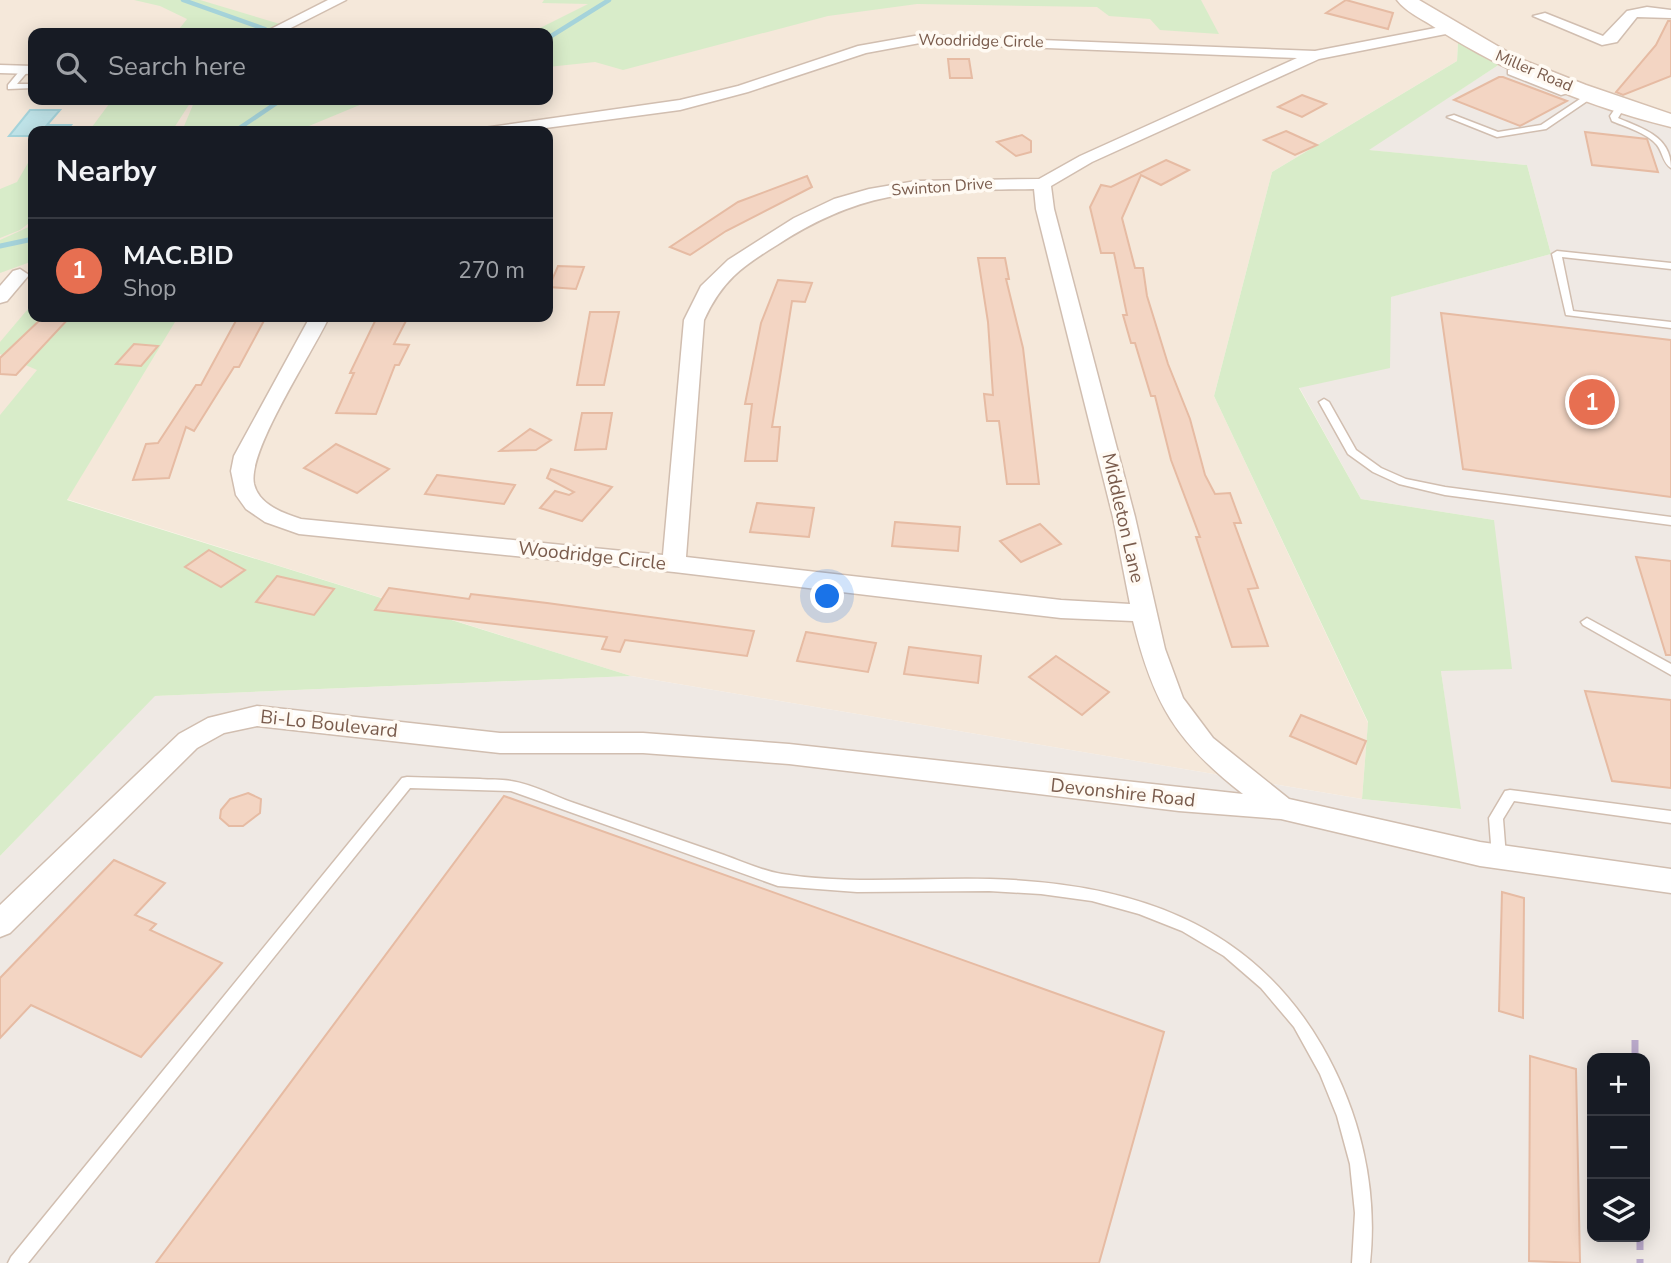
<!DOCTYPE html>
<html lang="en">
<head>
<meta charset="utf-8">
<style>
	:root { --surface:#171b24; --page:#242831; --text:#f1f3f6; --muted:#9ea1a6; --line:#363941; --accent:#e76f51 }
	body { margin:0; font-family:"Nunito Sans",sans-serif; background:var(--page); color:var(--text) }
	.controls { position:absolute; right:21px; bottom:21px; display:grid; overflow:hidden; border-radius:14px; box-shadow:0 4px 18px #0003 }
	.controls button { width:63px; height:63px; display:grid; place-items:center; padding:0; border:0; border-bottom:2px solid var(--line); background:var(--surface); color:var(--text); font:35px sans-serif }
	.you { position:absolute; left:828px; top:597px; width:24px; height:24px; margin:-18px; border:5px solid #fff; border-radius:50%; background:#1a73e8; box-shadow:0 0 0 10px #1a73e833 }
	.badge { display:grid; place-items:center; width:46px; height:46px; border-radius:50%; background:var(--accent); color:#fff; font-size:23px; font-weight:700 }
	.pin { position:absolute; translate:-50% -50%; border:4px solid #fff; box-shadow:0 2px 7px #0006 }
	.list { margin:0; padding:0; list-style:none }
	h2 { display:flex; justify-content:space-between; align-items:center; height:91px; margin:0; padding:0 28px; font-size:30px }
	h2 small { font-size:23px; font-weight:400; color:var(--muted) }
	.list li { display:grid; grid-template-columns:46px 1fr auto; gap:21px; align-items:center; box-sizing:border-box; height:105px; padding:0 28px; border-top:2px solid var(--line) }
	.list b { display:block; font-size:26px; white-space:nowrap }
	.list p { margin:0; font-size:23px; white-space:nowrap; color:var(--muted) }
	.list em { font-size:23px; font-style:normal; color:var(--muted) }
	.icon { flex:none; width:38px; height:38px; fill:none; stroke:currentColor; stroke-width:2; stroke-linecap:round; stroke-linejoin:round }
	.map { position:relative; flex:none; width:1671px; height:1263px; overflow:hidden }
	.search { position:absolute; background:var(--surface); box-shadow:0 4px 18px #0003; left:28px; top:28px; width:525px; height:77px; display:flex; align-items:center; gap:18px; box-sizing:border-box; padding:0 24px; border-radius:14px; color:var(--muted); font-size:26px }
	.panel { position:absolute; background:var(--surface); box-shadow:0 4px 18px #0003; left:28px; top:126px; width:525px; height:196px; border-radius:14px }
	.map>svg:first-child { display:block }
	.residential { fill:#f5e8da; fill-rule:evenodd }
	.industrial { fill:#efe9e4; fill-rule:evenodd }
	.green { fill:#d8ecc9 }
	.water { fill:#bfe3e8; stroke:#a5d3da; stroke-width:2 }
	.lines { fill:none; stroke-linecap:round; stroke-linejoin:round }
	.stream-far1 { stroke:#a5d3da; stroke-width:4.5 }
	.stream { stroke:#a5d3da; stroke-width:5 }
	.building { fill:#f3d5c3; stroke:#e6bba3; stroke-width:2 }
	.lane-casing { stroke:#d1beb0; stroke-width:3 }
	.street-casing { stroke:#d1beb0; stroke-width:3 }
	.secondary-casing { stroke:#d6c0b0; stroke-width:3 }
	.lane { fill:#fff; fill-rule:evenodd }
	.street { fill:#fff; fill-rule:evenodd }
	.secondary { fill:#fff; fill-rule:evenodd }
	.rail { stroke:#b9a8c9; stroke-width:7; stroke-dasharray:13 9; stroke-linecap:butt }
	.labels { text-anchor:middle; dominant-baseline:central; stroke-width:7; stroke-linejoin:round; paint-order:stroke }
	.far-street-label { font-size:16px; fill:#7a5c4d; stroke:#fffaf3 }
	.street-label { font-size:19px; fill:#7a5c4d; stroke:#fffaf3 }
</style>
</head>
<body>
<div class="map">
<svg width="1671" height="1263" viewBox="0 0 1671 1263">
	<rect width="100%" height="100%" fill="#fdf6ec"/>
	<!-- residential -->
	<path class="residential" d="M0,0h1671v119l-171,-55 -42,-21 -1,18 -185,111 -58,224 154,327 -6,76 -731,-123 -565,-177 -66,26zM33,33h515v67h-515zM33,131h515v186h-515z"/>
	<!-- industrial -->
	<path class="industrial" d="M1500,64l171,55v1144h-1671v-407l154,-160 477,-20 731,123 98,10 -19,-138 53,-151 -133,-21 -62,-112 91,-90 161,-43 -24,-89 -160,-15zM1592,1058h53v179h-53z"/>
	<!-- green -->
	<g class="green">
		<polygon points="134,0 200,0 310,33 176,33 187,19 160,6"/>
		<polygon points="544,0 1201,0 1219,34 1160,30 1150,19 1109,16 1097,7 917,4 828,16 623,70 595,62 548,67 548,33 530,33 588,4 542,3"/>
		<polygon points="1458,42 1500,64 1369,150 1527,165 1551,254 1391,297 1390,368 1299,388 1361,499 1494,520 1512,669 1441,671 1461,809 1362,799 1368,722 1214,396 1272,172 1457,61"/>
		<polygon points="112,100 192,100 172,131 89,131"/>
		<polygon points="195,100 385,100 362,104 297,131 182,131"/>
		<polygon points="33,154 33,220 20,230 0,238 0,189 17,182"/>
		<polygon points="33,225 33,261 0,273 0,240"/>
		<polygon points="33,303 33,317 178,317 67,500 631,676 155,696 0,856 0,415 37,370 0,354 0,342"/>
	</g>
	<!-- water -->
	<polygon class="water" points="30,110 60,110 47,125 71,125 66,131 33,131 33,136 9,136"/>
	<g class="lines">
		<!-- stream-far1 -->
		<g class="stream-far1">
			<polyline points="183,0 265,29"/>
			<polyline points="548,38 609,0"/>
			<polyline points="235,131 281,100"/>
		</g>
		<!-- stream -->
		<polyline class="stream" points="0,246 33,239"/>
	</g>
	<!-- building -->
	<g class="building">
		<polygon points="1346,0 1393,13 1388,29 1326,13"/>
		<polygon points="1668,21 1671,21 1671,76 1623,95 1616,92 1656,45"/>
		<polygon points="948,59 969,59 972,78 950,78"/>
		<polygon points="1499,77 1503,77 1567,101 1520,126 1454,100"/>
		<polygon points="1302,95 1326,104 1302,117 1278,107"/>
		<polygon points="1286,131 1317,145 1295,155 1264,140"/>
		<polygon points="1585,132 1647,139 1658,172 1592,165"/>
		<polygon points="1022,135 1031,141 1031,152 1016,156 997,142"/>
		<polygon points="1166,160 1189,170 1161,185 1141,175 1122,218 1135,268 1143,268 1147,296 1168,364 1190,419 1205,475 1215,494 1230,493 1241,523 1234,523 1258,588 1248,589 1268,646 1232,647 1196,537 1200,537 1171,460 1155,396 1151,396 1135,343 1131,343 1123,315 1127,315 1114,253 1101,253 1090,207 1101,185 1111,187"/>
		<polygon points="807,176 812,187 726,231 690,255 670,247 738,202"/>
		<polygon points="978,258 1005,258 1009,279 1006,279 1023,348 1039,484 1007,484 999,421 987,421 984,394 993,395 988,322"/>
		<polygon points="558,266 584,267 576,289 549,287"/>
		<polygon points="778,280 812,283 805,302 792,301 772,427 780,427 777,461 745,461 752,404 745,404 761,323"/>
		<polygon points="590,312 619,312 604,385 577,385"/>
		<polygon points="1441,313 1671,340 1671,497 1463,469"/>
		<polygon points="43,317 70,317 16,375 0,374 0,358"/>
		<polygon points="238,317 266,317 239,367 234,367 194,431 186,427 169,478 133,480 146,444 158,443 196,385 201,385"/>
		<polygon points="377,317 408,317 394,344 409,345 399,365 395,365 376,414 336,413 354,373 350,373"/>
		<polygon points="134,344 158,346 141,366 116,364"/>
		<polygon points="582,413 612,413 606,449 575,450"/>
		<polygon points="530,429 551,440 536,450 500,451"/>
		<polygon points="336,444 389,469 357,493 304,468"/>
		<polygon points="551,469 612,487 582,521 540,508 555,491 569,495 574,492 547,478"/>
		<polygon points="437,475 469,479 515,485 504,504 425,494"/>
		<polygon points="757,503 814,508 809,537 750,532"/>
		<polygon points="895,522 960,527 958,551 892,546"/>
		<polygon points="1040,524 1061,544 1021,562 1000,541"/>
		<polygon points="209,550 245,570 221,587 185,567"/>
		<polygon points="1636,557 1671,561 1671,655 1666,655"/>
		<polygon points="277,576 334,589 314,615 256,602"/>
		<polygon points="389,588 469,599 471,594 547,603 754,631 747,656 625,640 620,652 602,649 607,637 375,610"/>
		<polygon points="806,632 876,643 868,672 797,661"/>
		<polygon points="909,647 981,656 978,683 904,674"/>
		<polygon points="1056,656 1109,692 1082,715 1029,677"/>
		<polygon points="1585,691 1671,700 1671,788 1612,781"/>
		<polygon points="1301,715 1366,741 1356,764 1290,736"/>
		<polygon points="248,793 261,799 260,813 243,826 229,826 220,818 221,810 230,799"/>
		<polygon points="504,796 1164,1032 1099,1263 156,1263"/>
		<polygon points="114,860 165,883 135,915 156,924 150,930 222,963 141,1057 31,1005 0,1038 0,978"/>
		<polygon points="1502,892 1524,898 1523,1018 1499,1011"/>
		<polygon points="1530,1056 1576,1069 1580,1263 1529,1261"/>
	</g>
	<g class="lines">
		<defs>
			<g id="lane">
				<polygon points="22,68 29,70 17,84 33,84 33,88 8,89 8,85"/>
				<polygon points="1508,70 1514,70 1568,93 1561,95 1508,74"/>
				<polygon points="1589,93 1596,95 1546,129 1497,137 1447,117 1454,115 1498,132 1541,125"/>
				<path d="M1619,103l7,2 -8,13c25,11 53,18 53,50 -8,-5 -8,-15 -14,-23 -10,-12 -31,-18 -45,-24l-2,-5z"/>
				<polygon points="1557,251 1671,263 1671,269 1562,257 1573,311 1671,322 1671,328 1566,315 1552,254"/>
				<polygon points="1324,399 1329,402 1356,450 1381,468 1406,479 1445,487 1671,517 1671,525 1445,495 1399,484 1373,472 1348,454 1319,402"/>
				<polygon points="1587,618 1671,664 1671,675 1583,625 1581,622"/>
				<path d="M407,777c24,1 49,1 73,2 10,1 21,0 31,2 21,3 43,15 63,22 50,17 100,35 150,52 19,7 39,16 58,19 69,11 139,3 208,5 138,4 259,41 332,167 38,66 56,141 48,217h-18l3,-50 -5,-49 -13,-48 -17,-42 -26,-47 -33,-39 -37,-32 -42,-25 -43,-17 -47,-13 -51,-7 -52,-3 -132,1 -79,-6 -267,-95 -101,-3 -382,475h-20l3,-6 391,-479z"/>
				<polygon points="1510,790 1671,811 1671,823 1514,801 1503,819 1506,857 1504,861 1499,863 1494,861 1492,857 1489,818 1505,791"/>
			</g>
			<g id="street">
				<polygon points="328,0 346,0 281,33 263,33"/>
				<polygon points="1647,7 1671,10 1671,18 1637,17 1617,42 1602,45 1533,16 1545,13 1603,36 1627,11"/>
				<path d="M1451,25l5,1v6l-137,27 -227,103 -41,24 3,23 81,308 30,132 18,49 30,40 76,61 191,43 191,27v24l-191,-27 -199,-47 -102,-8 -390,-47 -146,-11h-143l-243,-27 -33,7 -27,15 -187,185 -10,4v-32l179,-171 29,-16 49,-12 243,27h143l146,11 454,50c-67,-52 -90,-91 -110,-173l-72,-3 -387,-46 -375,-38 -34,-12 -19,-13 -10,-14 -5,-24 3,-15 76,-139h19c-16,35 -82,134 -75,167 5,21 29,29 47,35l362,36 21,-235 17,-34 27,-26 66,-42 40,-19 35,-10 47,-8 123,-2 41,-23 217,-98 -377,-15 -54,10 -118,39 -68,18 -157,21h-41l2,-3 196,-28 58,-14 120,-40 62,-11 395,16zM1034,189l2,20 77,308 17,87 -69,-4 -375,-43 18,-237c18,-39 37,-53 73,-75 94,-61 151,-54 257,-56z"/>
				<polygon points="0,65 33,66 33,74 0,73"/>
				<polygon points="20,269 29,275 7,301 0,303 0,286 13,271"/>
			</g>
			<path id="secondary" d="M1397,0h22l99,58 68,27 85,29v13c-83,-20 -168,-55 -240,-102 -11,-7 -26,-14 -34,-25z"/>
		</defs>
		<!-- lane casing -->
		<use href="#lane" class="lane-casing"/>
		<!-- street casing -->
		<use href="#street" class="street-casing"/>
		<!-- secondary casing -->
		<use href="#secondary" class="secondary-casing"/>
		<!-- lane -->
		<use href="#lane" class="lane"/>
		<!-- street -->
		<use href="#street" class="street"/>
		<!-- secondary -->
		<use href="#secondary" class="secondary"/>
		<!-- rail -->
		<g class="rail">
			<polyline points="1635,1040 1635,1058"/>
			<polyline points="1640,1237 1640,1263"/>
		</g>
	</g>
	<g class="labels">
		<!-- far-street labels -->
		<g class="far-street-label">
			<text transform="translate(981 41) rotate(1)">Woodridge Circle</text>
			<text transform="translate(1534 71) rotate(23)">Miller Road</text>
			<text transform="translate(942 187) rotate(-4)">Swinton Drive</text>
		</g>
		<!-- street labels -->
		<g class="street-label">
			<text transform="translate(1123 518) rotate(77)">Middleton Lane</text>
			<text transform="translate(592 556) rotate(6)">Woodridge Circle</text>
			<text transform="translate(329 724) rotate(6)">Bi-Lo Boulevard</text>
			<text transform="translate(1123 793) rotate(6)">Devonshire Road</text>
		</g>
	</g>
</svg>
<div class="controls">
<button>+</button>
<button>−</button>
<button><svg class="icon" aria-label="layers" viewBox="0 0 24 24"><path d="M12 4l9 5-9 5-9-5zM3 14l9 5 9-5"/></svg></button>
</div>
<div class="you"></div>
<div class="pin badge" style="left:1592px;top:402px">1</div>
<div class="search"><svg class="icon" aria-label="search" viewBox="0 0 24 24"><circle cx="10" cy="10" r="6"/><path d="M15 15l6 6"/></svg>Search here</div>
<section class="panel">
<h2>Nearby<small></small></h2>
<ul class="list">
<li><span class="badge">1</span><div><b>MAC.BID</b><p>Shop</p></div><em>270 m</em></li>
</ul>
</section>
</div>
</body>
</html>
